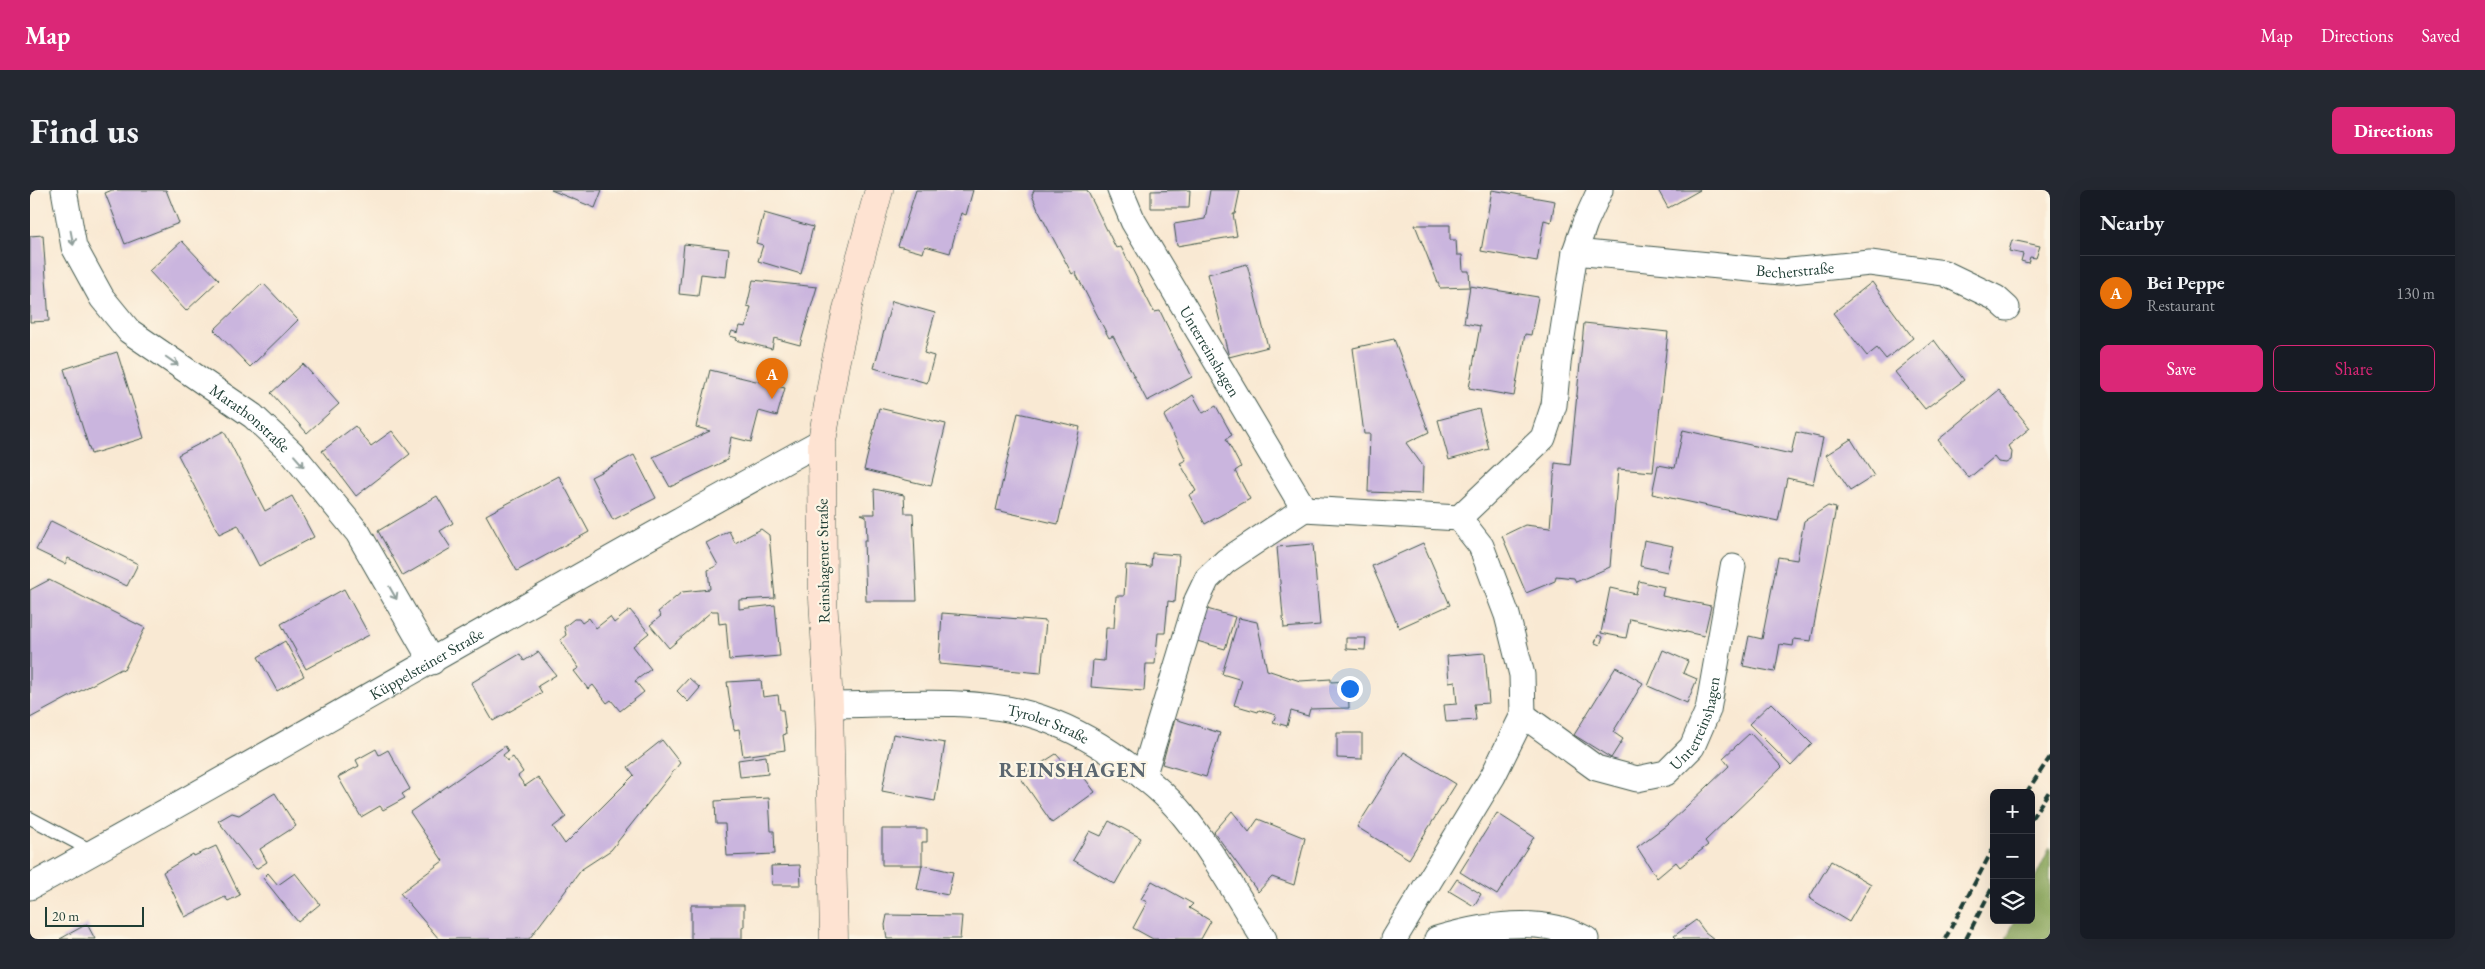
<!DOCTYPE html>
<html lang="en">
<head>
<meta charset="utf-8">
<style>
	:root { --surface:#171b24; --page:#242831; --text:#f1f3f6; --muted:#9ea1a6; --line:#363941; --accent:#db2777 }
	body { margin:0; font-family:"EB Garamond",serif; background:var(--page); color:var(--text) }
	.controls { position:absolute; right:15px; bottom:15px; display:grid; overflow:hidden; border-radius:8px; box-shadow:0 5px 20px #0002 }
	.controls button { width:45px; height:45px; display:grid; place-items:center; padding:0; border:0; border-bottom:1px solid var(--line); background:var(--surface); color:var(--text); font:25px sans-serif }
	.scale { position:absolute; left:15px; bottom:12px; width:99px; box-sizing:border-box; padding-left:5px; border:2px solid #1f3d34; border-top:0; font-size:14px; line-height:18px; white-space:nowrap; color:#1f3d34; -webkit-text-stroke:4px #fcf5e5; paint-order:stroke }
	.you { position:absolute; left:1319px; top:498px; width:18px; height:18px; margin:-12px; border:4px solid #fff; border-radius:50%; background:#1a73e8; box-shadow:0 0 0 8px #1a73e833 }
	.badge { display:grid; place-items:center; width:32px; height:32px; border-radius:50%; background:var(--accent); color:#fff; font-size:16px; font-weight:700 }
	.pin { position:absolute; translate:-50% -41px; filter:drop-shadow(0 1px 2px #0008) }
	.pin::after { content:''; position:absolute; top:26px; width:18px; height:15px; background:inherit; clip-path:polygon(0 0,100% 0,50% 100%) }
	.list { margin:0; padding:0; list-style:none }
	h2 { display:flex; justify-content:space-between; align-items:center; height:65px; margin:0; padding:0 20px; font-size:21px }
	h2 small { font-size:16px; font-weight:400; color:var(--muted) }
	.list li { display:grid; grid-template-columns:32px 1fr auto; gap:15px; align-items:center; box-sizing:border-box; height:75px; padding:0 20px; border-top:1px solid var(--line) }
	.list b { display:block; font-size:19px; white-space:nowrap }
	.list p { margin:0; font-size:16px; white-space:nowrap; color:var(--muted) }
	.list em { font-size:16px; font-style:normal; color:var(--muted) }
	.actions { display:flex; gap:10px; padding:15px 20px }
	.actions a { flex:1; padding:11px 0; border:1px solid var(--accent); border-radius:8px; text-align:center; font-size:18px; color:var(--accent) }
	.actions .main { background:var(--accent); color:#fff }
	.icon { flex:none; width:28px; height:28px; fill:none; stroke:currentColor; stroke-width:2; stroke-linecap:round; stroke-linejoin:round }
	.map { position:relative; flex:none; width:2020px; height:749px; overflow:hidden; border-radius:8px }
	header { display:flex; align-items:center; gap:30px; box-sizing:border-box; height:70px; padding:0 25px; background:var(--accent); color:#fff }
	header strong { font-size:24px }
	nav { display:flex; gap:28px; margin-inline-start:auto; font-size:18px }
	.intro { display:flex; align-items:center; justify-content:space-between; box-sizing:border-box; height:120px; padding:0 30px }
	h1 { margin:0; font-size:35px }
	.button { padding:12px 22px; border-radius:8px; background:var(--accent); color:#fff; font-size:18px; font-weight:700 }
	main { display:flex; gap:30px; padding:0 30px }
	aside { flex:1; background:var(--surface); border-radius:8px; box-shadow:0 5px 20px #0002 }
	.map>svg:first-child { display:block }
	.forest { fill:#86a456; stroke:#527045 }
	.building { fill:#cab5de }
	.lines { fill:none; stroke-linecap:round; stroke-linejoin:round }
	.lane-casing { stroke:#40574c; stroke-width:14 }
	.street-casing { stroke:#40574c; stroke-width:27 }
	.secondary-casing { stroke:#40574c; stroke-width:29 }
	.lane { stroke:#fff; stroke-width:12 }
	.street { stroke:#fff; stroke-width:25 }
	.secondary { stroke:#fee3d2; stroke-width:28 }
	.rail { stroke:#1f3d34; stroke-width:4; stroke-dasharray:8 4; stroke-linecap:butt }
	.oneway { stroke:#8f9e9a }
	.labels { text-anchor:middle; dominant-baseline:central; stroke-width:4.5; stroke-linejoin:round; paint-order:stroke }
	.street-label { font-size:16px; fill:#1f3d34; stroke:#fcf5e5 }
	.district-label { font-size:21px; font-weight:bold; letter-spacing:1px; fill:#5b6770; stroke:#fcf5e5 }
</style>
</head>
<body>
<header>
<strong>Map</strong>
<nav><a>Map</a><a>Directions</a><a>Saved</a></nav>
</header>
<div class="intro"><h1>Find us</h1><a class="button">Directions</a></div>
<main>
<div class="map">
<svg width="2020" height="749" viewBox="0 0 2020 749">
	<rect width="100%" height="100%" fill="#fcf5e5"/>
	<filter id="ink" filterUnits="userSpaceOnUse"><feTurbulence type="fractalNoise" baseFrequency=".02" numOctaves="2"/><feDisplacementMap in="SourceGraphic" scale="10" xChannelSelector="R" yChannelSelector="G"/><feConvolveMatrix kernelMatrix="1 2 1 2 8 2 1 2 1" color-interpolation-filters="sRGB"/></filter>
	<filter id="wash" filterUnits="userSpaceOnUse"><feTurbulence type="fractalNoise" baseFrequency=".0096" numOctaves="4" result="noise"/><feDisplacementMap in="SourceGraphic" scale="20" xChannelSelector="R" yChannelSelector="G"/><feGaussianBlur stdDeviation="1.12" result="paint"/><feColorMatrix in="noise" values="0 0 0 0 0 0 0 0 0 0 0 0 0 0 0 0 0 1.4 0 .05"/><feComposite in="paint" operator="in"/></filter>
	<g filter="url(#wash)">
		<rect width="100%" height="100%" fill="#f9e9d3"/>
		<!-- forest -->
		<polygon class="forest" points="2020,658 2020,749 1976,749 1985,730 2001,730 2001,697"/>
		<g id="blocks">
			<!-- building -->
			<g class="building">
				<polygon points="82,0 136,0 149,33 95,54 75,3"/>
				<polygon points="521,0 572,0 565,18"/>
				<polygon points="886,0 943,0 936,25 931,23 920,63 895,56 893,63 868,56"/>
				<polygon points="1004,0 1057,0 1086,58 1091,57 1124,122 1130,121 1162,187 1117,211 1083,146 1079,148 1045,82 1042,84 1008,20 1002,5"/>
				<polygon points="1160,0 1159,18 1121,18 1121,1"/>
				<polygon points="1180,0 1210,0 1205,24 1203,24 1207,46 1147,56 1144,34 1175,29"/>
				<polygon points="1462,0 1525,11 1521,32 1514,30 1507,71 1451,61"/>
				<polygon points="1628,0 1670,0 1638,18"/>
				<polygon points="734,23 783,37 771,84 728,71 733,55 726,53"/>
				<polygon points="1385,35 1420,35 1420,50 1426,50 1427,65 1432,65 1433,81 1439,81 1440,97 1410,98"/>
				<polygon points="13,45 19,131 0,132 0,46"/>
				<polygon points="1982,50 2010,56 2006,68 2000,67 1998,73 1991,71 1993,64 1979,61"/>
				<polygon points="152,51 189,90 156,121 119,81"/>
				<polygon points="654,54 699,59 696,87 671,84 668,106 649,104"/>
				<polygon points="1217,74 1238,157 1199,167 1178,84"/>
				<polygon points="723,90 787,97 770,155 744,148 742,159 706,150 707,148 700,146 702,141 708,143 710,136 716,137 721,117 717,116"/>
				<polygon points="1842,92 1883,148 1856,169 1847,158 1837,166 1803,123"/>
				<polygon points="233,93 268,130 220,177 184,140"/>
				<polygon points="1440,96 1508,107 1501,145 1495,144 1484,206 1439,198 1450,136 1434,133"/>
				<polygon points="862,111 905,123 894,163 904,166 897,193 844,178"/>
				<polygon points="1554,133 1638,142 1623,282 1588,279 1580,377 1546,392 1544,388 1526,386 1525,391 1496,403 1472,346 1495,335 1520,338 1525,273 1540,275"/>
				<polygon points="1364,149 1399,242 1376,253 1393,276 1392,304 1338,302 1340,244 1334,244 1323,158"/>
				<polygon points="1904,150 1934,190 1895,219 1865,182"/>
				<polygon points="87,162 114,248 61,264 34,179"/>
				<polygon points="273,174 309,214 277,243 241,203"/>
				<polygon points="680,180 755,198 747,226 729,221 721,252 701,247 697,270 640,297 623,267 680,241 666,237"/>
				<polygon points="1969,200 2000,238 1978,256 1982,262 1981,270 1976,273 1968,272 1964,267 1939,288 1908,250"/>
				<polygon points="1163,205 1173,223 1186,216 1202,245 1196,249 1211,277 1205,281 1220,309 1175,334 1159,305 1166,301 1150,273 1156,270 1134,226"/>
				<polygon points="849,218 916,234 901,296 834,280"/>
				<polygon points="1449,219 1459,259 1419,270 1408,230"/>
				<polygon points="988,223 1050,237 1028,334 966,320"/>
				<polygon points="325,236 341,256 362,241 380,264 326,306 292,261"/>
				<polygon points="1653,240 1761,264 1766,242 1793,248 1783,294 1757,288 1748,331 1622,304 1628,275 1645,278"/>
				<polygon points="194,241 235,321 262,306 284,347 229,376 208,335 189,344 148,265"/>
				<polygon points="1821,249 1844,286 1820,301 1796,265"/>
				<polygon points="604,265 626,308 583,330 561,287"/>
				<polygon points="529,286 559,342 487,381 456,325"/>
				<polygon points="844,299 874,305 875,323 883,323 887,411 836,411 834,350 837,350 836,326 831,324 845,324"/>
				<polygon points="407,306 423,333 410,341 421,358 373,386 348,341"/>
				<polygon points="1798,316 1806,318 1781,451 1764,449 1763,456 1750,454 1745,482 1713,476 1719,446 1732,449 1748,367 1767,370 1774,331"/>
				<polygon points="21,331 108,374 97,396 38,368 35,374 6,360"/>
				<polygon points="731,339 739,345 745,408 709,410 709,419 745,415 750,466 699,470 696,433 689,434 688,421 682,421 639,458 620,435 631,426 628,422 652,402 680,399 678,380 688,375 676,353 699,341 705,353"/>
				<polygon points="1614,350 1643,356 1637,382 1610,376"/>
				<polygon points="1393,353 1420,415 1369,438 1342,376"/>
				<polygon points="1283,354 1290,435 1254,438 1247,357"/>
				<polygon points="1122,363 1149,365 1145,412 1138,411 1135,443 1128,443 1125,474 1116,474 1114,501 1061,497 1063,470 1074,471 1076,438 1084,438 1086,406 1094,406 1096,375 1121,377"/>
				<polygon points="19,390 115,438 94,480 91,479 0,528 0,400"/>
				<polygon points="1609,391 1634,397 1632,406 1681,416 1674,446 1600,429 1596,448 1571,443 1580,398 1606,404"/>
				<polygon points="314,399 339,445 276,479 251,434"/>
				<polygon points="1177,419 1205,427 1195,459 1167,451"/>
				<polygon points="600,420 619,443 603,456 621,479 605,491 614,502 590,521 581,510 577,513 563,495 558,499 544,481 549,478 530,450 536,445 534,437 544,429 549,429 552,433 559,428 566,438 580,427 584,433"/>
				<polygon points="912,423 1016,431 1011,483 909,474"/>
				<polygon points="1209,428 1227,432 1237,480 1270,491 1301,489 1301,492 1318,491 1319,518 1280,519 1278,526 1261,521 1257,536 1243,532 1246,525 1229,520 1228,522 1204,515 1212,490 1192,484"/>
				<polygon points="1568,445 1573,447 1570,455 1565,453"/>
				<polygon points="1316,448 1336,448 1335,460 1316,459"/>
				<polygon points="255,451 274,486 247,501 228,467"/>
				<polygon points="1633,460 1658,471 1653,483 1667,489 1657,513 1618,496"/>
				<polygon points="508,462 526,485 508,496 512,503 463,531 441,493 490,464 494,471"/>
				<polygon points="1455,463 1459,513 1444,514 1446,530 1416,532 1414,515 1427,514 1425,491 1419,492 1417,466"/>
				<polygon points="1586,477 1613,493 1583,542 1593,549 1581,568 1544,545"/>
				<polygon points="659,488 670,498 658,512 647,501"/>
				<polygon points="731,490 733,507 748,505 750,520 753,520 756,544 753,545 755,560 713,566 709,539 704,540 697,492"/>
				<polygon points="1741,513 1782,554 1761,576 1719,534"/>
				<polygon points="1145,529 1190,543 1176,587 1132,574"/>
				<polygon points="1307,543 1332,543 1332,569 1307,568"/>
				<polygon points="1720,543 1752,577 1675,651 1678,655 1650,677 1646,672 1627,688 1607,657 1637,635 1699,576 1693,568"/>
				<polygon points="863,544 915,553 905,611 852,601"/>
				<polygon points="632,550 650,573 581,660 552,679 499,749 409,749 370,703 413,671 380,622 475,556 478,561 473,565 477,571 483,567 493,582 488,586 495,596 508,587 536,627 523,637 535,654 604,585 598,577"/>
				<polygon points="346,559 349,565 358,560 380,599 372,604 375,608 353,620 350,616 331,627 308,587 329,576 326,570"/>
				<polygon points="1374,562 1426,594 1379,669 1327,637"/>
				<polygon points="1026,564 1035,574 1041,570 1065,602 1022,633 990,587"/>
				<polygon points="736,566 738,584 710,587 708,570"/>
				<polygon points="245,603 266,636 230,659 237,672 226,679 188,631 202,623 209,625"/>
				<polygon points="739,608 741,641 744,641 745,664 697,666 695,634 686,634 685,611"/>
				<polygon points="1202,621 1219,642 1228,629 1275,648 1264,695 1242,687 1228,702 1184,642"/>
				<polygon points="1467,623 1504,647 1467,705 1430,682"/>
				<polygon points="1079,631 1111,648 1085,694 1043,670 1060,641 1071,646"/>
				<polygon points="852,639 897,639 897,652 892,652 892,675 852,675"/>
				<polygon points="186,656 210,705 198,711 195,707 155,727 133,682 163,664 164,666"/>
				<polygon points="1801,671 1841,694 1819,732 1779,708"/>
				<polygon points="770,675 771,695 742,695 741,676"/>
				<polygon points="892,675 923,682 918,705 887,699"/>
				<polygon points="238,683 248,695 265,683 290,714 268,732 233,688"/>
				<polygon points="1427,689 1451,704 1444,716 1419,701"/>
				<polygon points="1122,691 1163,714 1159,718 1181,731 1171,749 1123,749 1103,738 1117,712 1111,709"/>
				<polygon points="661,715 714,715 714,737 712,737 712,749 661,749"/>
				<polygon points="857,725 932,726 930,749 857,749 855,735"/>
				<polygon points="1666,730 1675,742 1684,749 1647,749 1644,746"/>
				<polygon points="57,734 65,749 30,749"/>
			</g>
		</g>
	</g>
	<g filter="url(#ink)">
		<use href="#blocks" fill-opacity="0" stroke="#40574c" stroke-width="1"/>
		<g class="lines">
			<defs>
				<polyline id="lane" points="0,628 64,662"/>
				<g id="street">
					<path id="s1" d="M34,0l10,57 28,51 27,33 124,85 39,37 66,80 74,129"/>
					<path id="s2" d="M1090,0l13,31 171,288 -78,52 -19,18 -10,21 -54,177"/>
					<path id="s3" d="M1545,62l206,20 89,-9 74,10 52,25 11,10"/>
					<polyline points="1274,319 1429,328 1451,356 1477,425 1492,485 1493,525 1463,586 1364,749"/>
					<polyline points="1429,328 1513,248 1524,215 1528,173 1545,62 1555,33 1570,0"/>
					<path id="s4" d="M799,515c62,0 141,-8 200,9 35,10 66,27 95,48 21,16 42,32 59,53 31,38 55,83 81,124"/>
					<path id="s5" d="M1493,525l73,53 41,11 29,-6 26,-26 16,-37 25,-143"/>
					<path id="s6" d="M0,697c266,-146 526,-301 792,-446"/>
					<path d="M1407,749c46,-14 105,-24 149,0"/>
				</g>
				<polyline id="secondary" points="804,749 799,515 793,408 792,251 805,174 821,102 849,0"/>
			</defs>
			<!-- lane casing -->
			<use href="#lane" class="lane-casing"/>
			<!-- street casing -->
			<use href="#street" class="street-casing"/>
			<!-- secondary casing -->
			<use href="#secondary" class="secondary-casing"/>
			<!-- lane -->
			<use href="#lane" class="lane"/>
			<!-- street -->
			<use href="#street" class="street"/>
			<!-- secondary -->
			<use href="#secondary" class="secondary"/>
			<!-- rail -->
			<g class="rail">
				<polyline points="1996,603 2020,567"/>
				<polyline points="2001,629 2020,600"/>
				<polyline points="1915,749 1964,657"/>
				<polyline points="1936,749 1964,694"/>
			</g>
		</g>
		<!-- one-way arrows -->
		<defs><path id="oneway-shaft" d="M-6 0H5M1.5-3L5.5 0L1.5 3" fill="none" stroke-width="1.6" stroke-linecap="round" stroke-linejoin="round" transform="scale(1.25)"/></defs>
		<g class="oneway">
			<use href="#oneway-shaft" transform="translate(42 48) rotate(79)"/>
			<use href="#oneway-shaft" transform="translate(142 171) rotate(35)"/>
			<use href="#oneway-shaft" transform="translate(269 271) rotate(49)"/>
			<use href="#oneway-shaft" transform="translate(363 403) rotate(60)"/>
		</g>
	</g>
	<g class="labels">
		<!-- street labels -->
		<g class="street-label">
			<text stroke="none"><textPath href="#s3" startOffset="221">Becherstraße</textPath></text>
			<text stroke="none"><textPath href="#s2" startOffset="185">Unterreinshagen</textPath></text>
			<text stroke="none"><textPath href="#s1" startOffset="308">Marathonstraße</textPath></text>
			<text transform="translate(793 371) rotate(-91)">Reinshagener Straße</text>
			<text stroke="none"><textPath href="#s6" startOffset="455">Küppelsteiner Straße</textPath></text>
			<text stroke="none"><textPath href="#s5" startOffset="222">Unterreinshagen</textPath></text>
			<text stroke="none"><textPath href="#s4" startOffset="222">Tyroler Straße</textPath></text>
		</g>
		<!-- district labels -->
		<g class="district-label">
			<text x="1043" y="579">REINSHAGEN</text>
		</g>
	</g>
</svg>
<div class="controls">
<button>+</button>
<button>−</button>
<button><svg class="icon" aria-label="layers" viewBox="0 0 24 24"><path d="M12 4l9 5-9 5-9-5zM3 14l9 5 9-5"/></svg></button>
</div>
<div class="scale">20 m</div>
<div class="you"></div>
<div class="pin badge" style="left:742px;top:209px;background:#e8710a">A</div>
</div>
<aside>
<h2>Nearby<small></small></h2>
<ul class="list">
<li><span class="badge" style="background:#e8710a">A</span><div><b>Bei Peppe</b><p>Restaurant</p></div><em>130 m</em></li>
</ul>
<div class="actions"><a class="main">Save</a><a>Share</a></div>
</aside>
</main>
</body>
</html>
